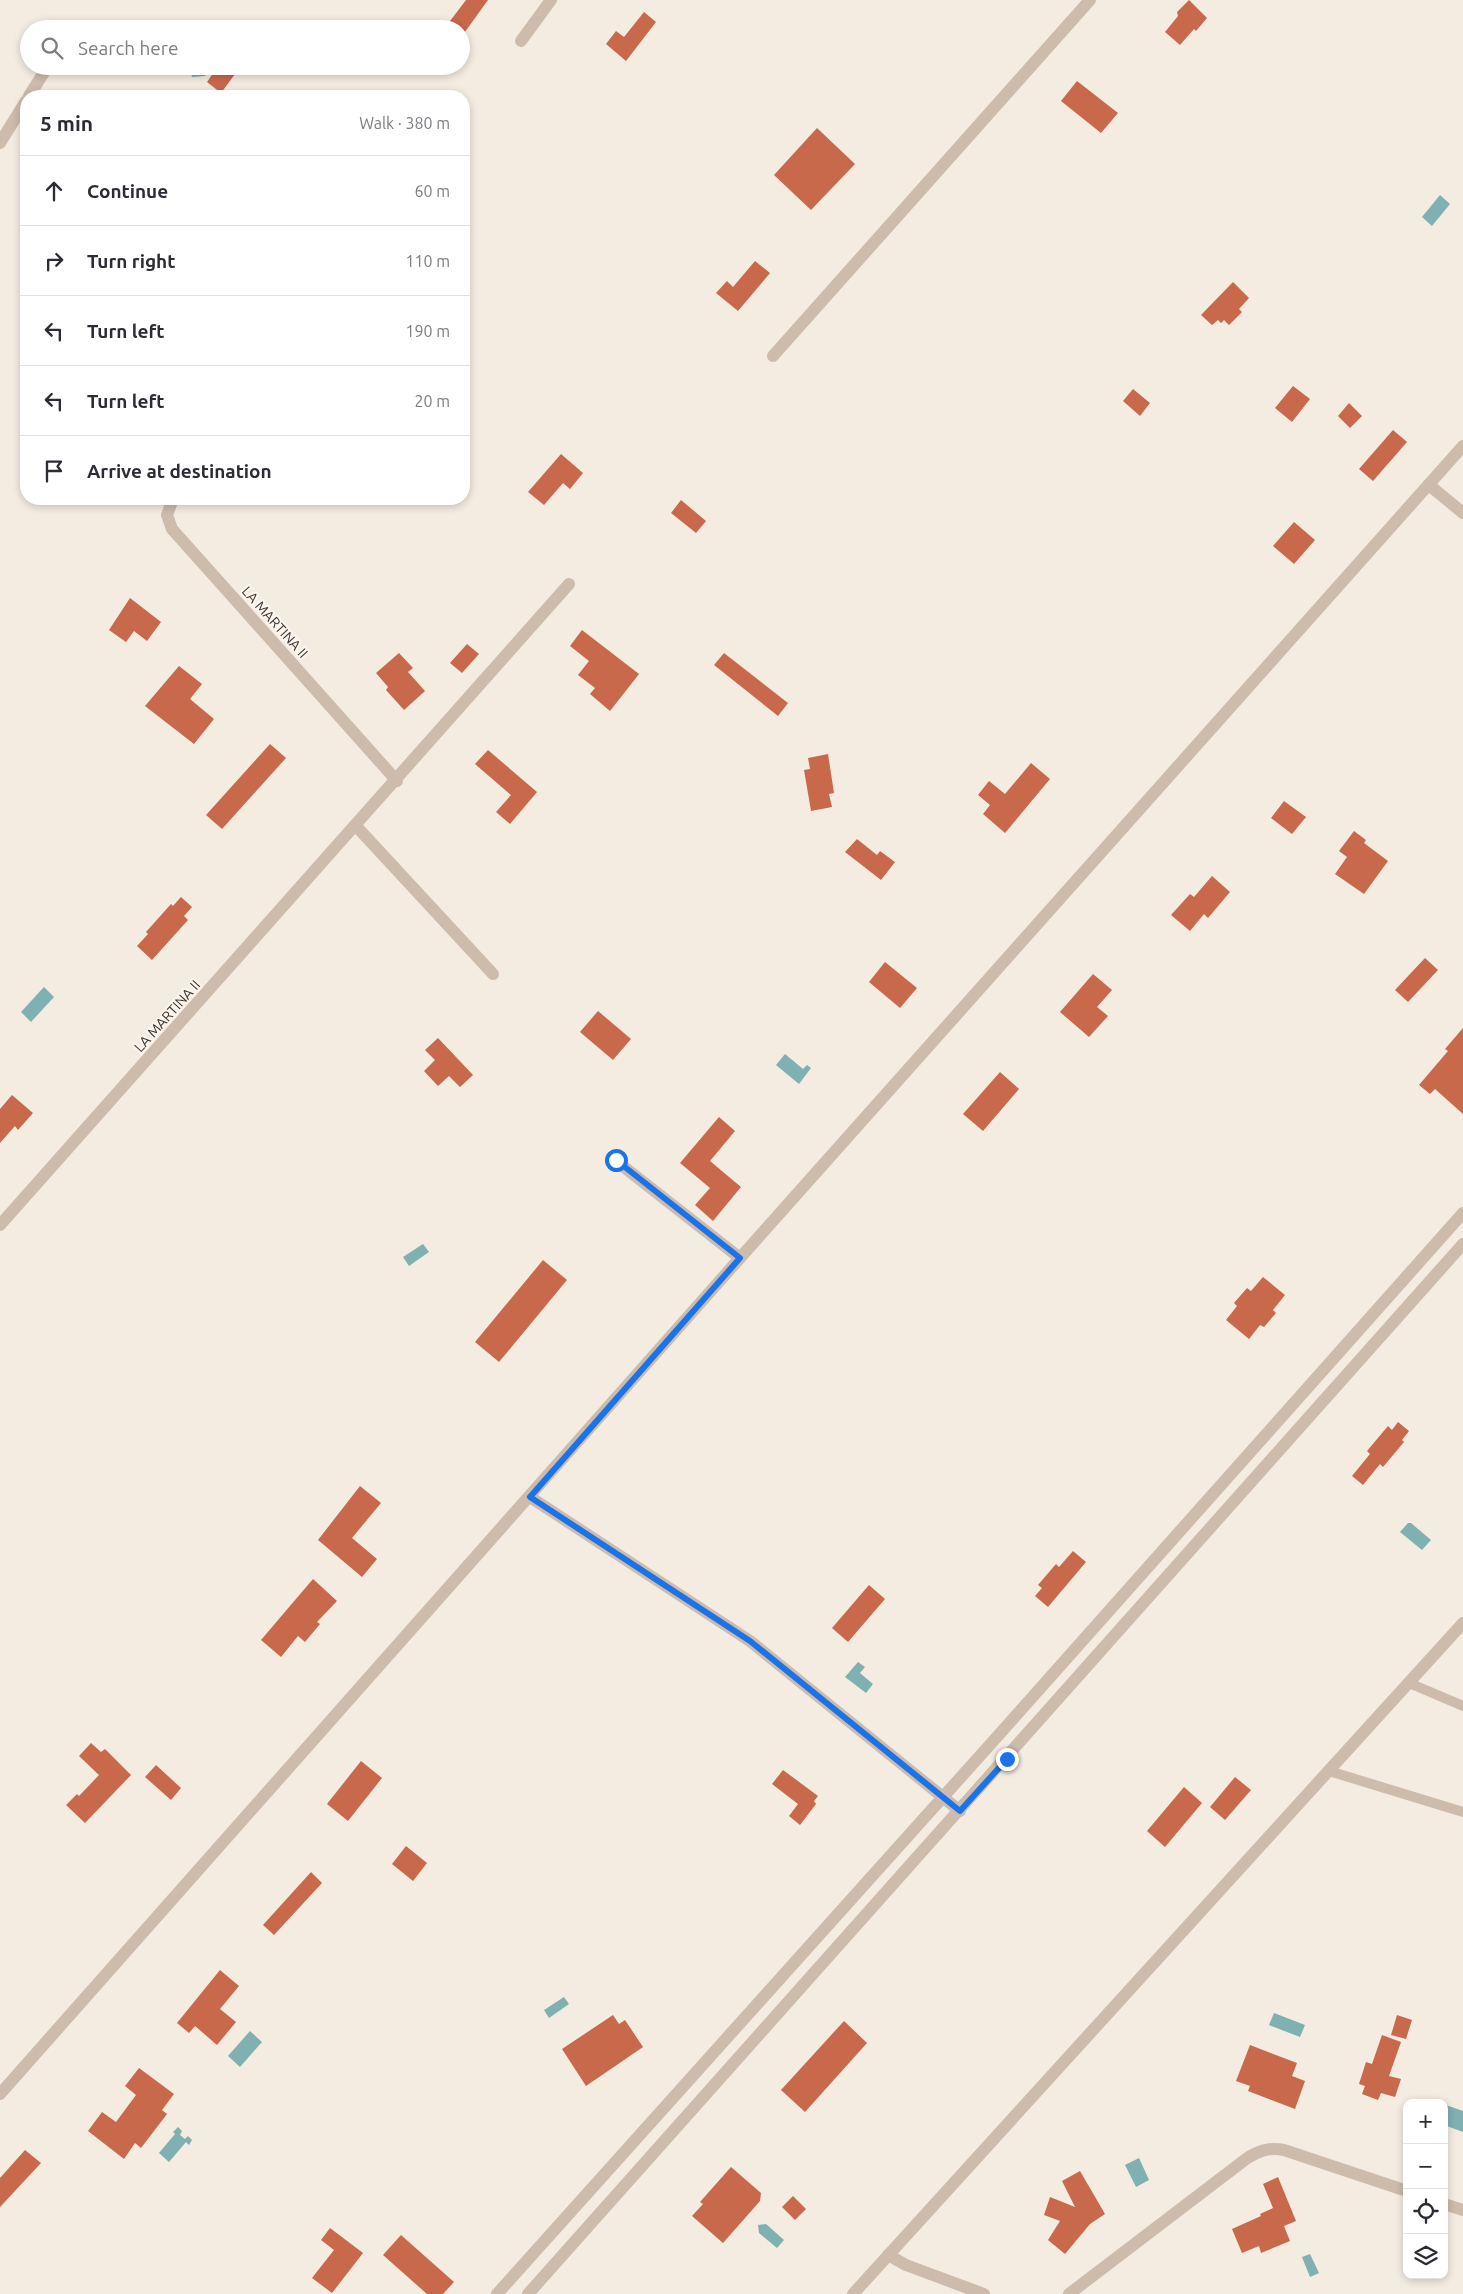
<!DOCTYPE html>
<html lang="en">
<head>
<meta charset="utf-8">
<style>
	:root { --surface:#fff; --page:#f7f7f7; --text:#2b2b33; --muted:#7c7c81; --line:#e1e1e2 }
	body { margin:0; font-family:Ubuntu,sans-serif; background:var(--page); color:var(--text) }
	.controls { position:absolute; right:15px; bottom:15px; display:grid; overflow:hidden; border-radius:10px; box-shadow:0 2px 8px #0003 }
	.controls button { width:45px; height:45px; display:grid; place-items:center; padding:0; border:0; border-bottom:1px solid var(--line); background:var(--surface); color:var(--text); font:25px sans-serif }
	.stop { position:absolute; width:15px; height:15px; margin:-11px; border:4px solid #1a73e8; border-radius:50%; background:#fff }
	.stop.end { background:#1a73e8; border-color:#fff; box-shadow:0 1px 5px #0008 }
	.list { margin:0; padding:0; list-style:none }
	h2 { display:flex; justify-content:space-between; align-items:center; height:65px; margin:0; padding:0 20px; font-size:21px }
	h2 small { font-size:16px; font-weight:400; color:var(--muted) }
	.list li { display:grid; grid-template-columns:32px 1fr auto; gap:15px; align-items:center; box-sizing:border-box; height:70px; padding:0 20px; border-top:1px solid var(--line) }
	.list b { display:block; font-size:19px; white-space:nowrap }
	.list em { font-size:16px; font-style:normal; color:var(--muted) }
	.icon { flex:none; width:28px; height:28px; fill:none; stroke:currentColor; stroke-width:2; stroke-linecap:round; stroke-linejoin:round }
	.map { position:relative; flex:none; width:1463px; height:2294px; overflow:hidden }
	.search { position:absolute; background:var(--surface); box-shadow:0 2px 8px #0003; left:20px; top:20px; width:450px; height:55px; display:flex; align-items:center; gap:12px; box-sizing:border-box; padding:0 18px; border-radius:28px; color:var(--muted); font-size:19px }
	.panel { position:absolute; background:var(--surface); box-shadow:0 2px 8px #0003; left:20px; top:90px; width:450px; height:415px; border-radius:20px }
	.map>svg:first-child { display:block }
	.water { fill:#7fb0b2 }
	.building { fill:#c8694b }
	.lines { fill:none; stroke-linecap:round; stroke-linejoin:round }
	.service { stroke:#cdbbac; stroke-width:10 }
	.minor { stroke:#cdbbac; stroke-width:12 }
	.route { stroke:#1a73e8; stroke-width:6 }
	.labels { text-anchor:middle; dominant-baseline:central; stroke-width:4.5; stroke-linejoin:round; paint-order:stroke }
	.street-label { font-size:14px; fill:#3b302b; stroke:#fbf5ee }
</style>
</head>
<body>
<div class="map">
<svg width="1463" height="2294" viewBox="0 0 1463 2294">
	<rect width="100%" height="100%" fill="#f4ebe1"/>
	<!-- water -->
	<g class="water">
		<polygon points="189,66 212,66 205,76 192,77"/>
		<polygon points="1440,195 1450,204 1432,226 1422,217"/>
		<polygon points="44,987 54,997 31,1022 21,1012"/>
		<polygon points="785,1054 803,1069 807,1065 811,1068 799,1084 776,1065"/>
		<polygon points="423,1244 429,1252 409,1266 403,1257"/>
		<polygon points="1408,1523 1411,1523 1431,1540 1422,1550 1400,1532"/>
		<polygon points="858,1662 865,1667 860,1673 873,1684 866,1693 845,1677"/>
		<polygon points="564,1997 569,2004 549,2018 544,2010"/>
		<polygon points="1274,2013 1305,2025 1300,2037 1269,2025"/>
		<polygon points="250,2031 262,2042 240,2067 228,2056"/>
		<polygon points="1446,2105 1463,2111 1463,2132 1444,2125"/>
		<polygon points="178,2127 182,2131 180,2135 185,2139 188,2136 192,2140 189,2145 186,2142 169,2162 159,2153 175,2134 173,2132"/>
		<polygon points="1139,2158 1149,2180 1136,2187 1125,2165"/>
		<polygon points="766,2224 784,2240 777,2248 759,2233 758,2225"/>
		<polygon points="1310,2254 1319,2273 1310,2277 1302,2257"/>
	</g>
	<!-- building -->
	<g class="building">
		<polygon points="466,0 488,0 462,36 461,29 452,29 447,25"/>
		<polygon points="1189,0 1207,18 1196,31 1194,29 1180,45 1165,32 1178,16 1177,12"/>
		<polygon points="644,12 656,22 626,61 606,44 616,31 624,37"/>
		<polygon points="218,66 241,66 221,93 207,82"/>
		<polygon points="1077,81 1118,113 1101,133 1061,101"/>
		<polygon points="817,128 855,164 811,210 774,175"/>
		<polygon points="755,261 770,273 738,311 716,293 727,281 733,287"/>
		<polygon points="1233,282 1249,298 1239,309 1242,312 1229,325 1224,320 1221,323 1218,320 1212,325 1201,315"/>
		<polygon points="1293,386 1310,399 1292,422 1275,408"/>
		<polygon points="1133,389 1150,403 1140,416 1123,401"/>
		<polygon points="1349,403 1362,416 1350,428 1338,416"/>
		<polygon points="1393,430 1407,442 1373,481 1359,469"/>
		<polygon points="561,454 583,473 570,489 563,483 544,505 528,492"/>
		<polygon points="681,500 706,521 696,533 671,513"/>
		<polygon points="1294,522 1315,540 1294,564 1273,546"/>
		<polygon points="130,598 161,622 147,641 134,631 126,642 109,630"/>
		<polygon points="582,630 639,674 610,711 590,694 595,688 578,675 589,661 570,646"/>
		<polygon points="467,644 479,654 462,673 450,663"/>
		<polygon points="399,653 413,668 408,672 425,691 404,710 386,690 388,687 376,673"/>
		<polygon points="724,653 788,703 778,716 714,665"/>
		<polygon points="179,666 202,684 190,699 214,719 194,744 145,706"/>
		<polygon points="270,744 286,758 222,829 206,815"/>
		<polygon points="488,750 537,792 510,824 496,812 511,795 475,764"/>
		<polygon points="828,754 834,793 829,794 832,807 811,811 804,770 810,769 808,758"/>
		<polygon points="1031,763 1050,779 1005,833 983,814 990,805 978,795 989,781 1005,794"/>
		<polygon points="1284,801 1306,817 1292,834 1271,818"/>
		<polygon points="1354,831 1366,840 1364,843 1388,861 1364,894 1335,874 1347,857 1339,851"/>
		<polygon points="857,839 877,855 880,851 895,862 881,880 845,852"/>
		<polygon points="1212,876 1230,892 1208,918 1204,914 1190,931 1171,915 1190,894 1194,897"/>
		<polygon points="181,897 192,907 184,916 188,920 152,960 137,946 148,934 146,932 171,904 173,906"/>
		<polygon points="1425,958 1438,970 1408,1002 1395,990"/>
		<polygon points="885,962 917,988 900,1008 869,982"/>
		<polygon points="1093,974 1112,990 1097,1007 1108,1016 1089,1037 1060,1012"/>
		<polygon points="598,1011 631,1039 613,1060 580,1032"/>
		<polygon points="1463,1028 1463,1114 1435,1089 1430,1094 1419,1085 1448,1051 1445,1049"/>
		<polygon points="438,1038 473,1075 460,1087 449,1076 438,1086 424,1071 435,1060 425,1050"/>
		<polygon points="1000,1072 1019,1089 983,1131 963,1114"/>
		<polygon points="12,1095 33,1113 18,1130 15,1126 0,1143 0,1109"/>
		<polygon points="719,1117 735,1131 710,1161 741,1187 713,1221 695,1205 710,1188 680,1163"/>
		<polygon points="543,1260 567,1280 499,1362 475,1342"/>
		<polygon points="1263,1277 1285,1295 1273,1310 1276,1313 1264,1327 1260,1325 1249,1339 1226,1320 1237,1306 1234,1303 1247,1288 1251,1291"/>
		<polygon points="1398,1422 1409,1431 1402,1440 1404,1442 1383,1467 1380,1464 1363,1485 1352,1476 1370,1454 1367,1451 1388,1426 1392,1430"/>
		<polygon points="360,1486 381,1503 352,1538 377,1559 362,1577 318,1540"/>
		<polygon points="1073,1551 1086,1562 1048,1607 1035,1596 1042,1588 1038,1585 1056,1564 1059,1567"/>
		<polygon points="313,1579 337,1601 317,1622 320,1624 305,1642 298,1636 281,1657 261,1640"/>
		<polygon points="869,1585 885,1599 848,1642 832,1628"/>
		<polygon points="91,1743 101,1752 105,1749 131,1775 85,1823 66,1805 77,1794 79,1796 99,1775 79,1756"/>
		<polygon points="361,1761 382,1778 348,1821 327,1804"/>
		<polygon points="156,1765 181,1788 171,1800 145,1777"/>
		<polygon points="783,1770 818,1796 814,1801 816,1804 800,1825 789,1816 798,1804 772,1784"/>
		<polygon points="1235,1777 1251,1790 1225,1820 1210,1807"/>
		<polygon points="1184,1787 1202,1803 1165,1847 1147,1831"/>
		<polygon points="406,1846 427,1863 413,1881 392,1864"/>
		<polygon points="311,1872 322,1883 274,1935 263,1925"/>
		<polygon points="220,1970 239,1986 220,2009 236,2022 217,2045 195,2026 189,2033 177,2023"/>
		<polygon points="613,2015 619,2024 625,2020 643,2047 586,2086 562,2049"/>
		<polygon points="1397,2015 1412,2020 1406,2039 1391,2035"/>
		<polygon points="844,2021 867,2043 805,2112 781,2090"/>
		<polygon points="1382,2035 1401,2042 1389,2076 1401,2079 1395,2097 1381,2093 1378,2100 1362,2094 1365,2086 1359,2084 1366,2062 1372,2064"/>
		<polygon points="1250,2045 1297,2063 1292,2076 1305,2081 1295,2109 1248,2091 1250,2086 1236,2081"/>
		<polygon points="139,2068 174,2094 162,2110 167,2114 141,2148 135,2143 124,2159 88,2131 102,2112 116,2122 136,2095 125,2086"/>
		<polygon points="25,2150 41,2163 0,2207 0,2178"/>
		<polygon points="731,2167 761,2193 760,2201 723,2243 692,2216 703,2204 700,2202"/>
		<polygon points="1080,2171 1105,2214 1090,2224 1065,2254 1048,2240 1060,2221 1044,2215 1050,2197 1075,2207 1062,2181"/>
		<polygon points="1278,2177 1296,2221 1284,2226 1290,2241 1261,2253 1259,2246 1242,2253 1232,2229 1261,2216 1260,2214 1273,2208 1263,2184"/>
		<polygon points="793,2196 806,2209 795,2220 782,2207"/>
		<polygon points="330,2228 363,2253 332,2293 312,2278 334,2250 321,2240"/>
		<polygon points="401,2235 454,2282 443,2294 427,2294 383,2255"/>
	</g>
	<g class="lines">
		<!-- service -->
		<g class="service">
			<polyline points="1409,1683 1463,1706"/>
			<polyline points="1329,1771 1463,1812"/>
		</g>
		<!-- minor -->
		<g class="minor">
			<polyline points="521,41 551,0"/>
			<polyline points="29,96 48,66"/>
			<polyline points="0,143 26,101"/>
			<polyline points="773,356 1090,0"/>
			<polyline points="1429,485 1463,513"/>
			<polyline points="173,499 167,515 172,529 397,781"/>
			<polyline points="356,826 493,974"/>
			<polyline points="615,1160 740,1258"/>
			<polyline points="0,1225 569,584"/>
			<polyline points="530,1497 750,1641 960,1811"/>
			<polyline points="0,2094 740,1258 1463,446"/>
			<polyline points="1444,2204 1463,2210"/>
			<polyline points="888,2255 906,2265 984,2294"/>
			<polyline points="497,2294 987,1748 1463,1213"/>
			<polyline points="528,2294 1463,1244"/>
			<polyline points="853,2294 1463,1623"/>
			<path d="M1069,2294l177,-135c12,-8 23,-12 38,-9l123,41"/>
		</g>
	</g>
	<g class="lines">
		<!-- route -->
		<polyline class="route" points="616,1160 740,1258 530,1497 750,1641 960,1811 1007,1759"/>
	</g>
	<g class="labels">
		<!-- street labels -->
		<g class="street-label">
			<text transform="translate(275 622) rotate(48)">LA MARTINA II</text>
			<text transform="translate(167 1016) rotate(-48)">LA MARTINA II</text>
		</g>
	</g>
</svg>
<div class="controls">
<button>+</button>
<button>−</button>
<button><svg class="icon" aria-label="locate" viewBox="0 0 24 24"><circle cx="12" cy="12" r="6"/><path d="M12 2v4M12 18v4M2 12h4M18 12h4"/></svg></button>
<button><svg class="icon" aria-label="layers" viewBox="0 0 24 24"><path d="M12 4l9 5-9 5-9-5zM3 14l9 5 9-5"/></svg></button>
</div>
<div class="stop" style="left:616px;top:1160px"></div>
<div class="stop end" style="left:1007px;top:1759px"></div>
<div class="search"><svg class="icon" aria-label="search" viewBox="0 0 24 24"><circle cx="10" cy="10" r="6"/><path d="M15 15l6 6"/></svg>Search here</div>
<section class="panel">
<h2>5 min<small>Walk · 380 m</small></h2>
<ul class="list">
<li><svg class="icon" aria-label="ahead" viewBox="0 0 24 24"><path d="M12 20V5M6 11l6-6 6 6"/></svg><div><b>Continue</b></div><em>60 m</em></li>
<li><svg class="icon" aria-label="right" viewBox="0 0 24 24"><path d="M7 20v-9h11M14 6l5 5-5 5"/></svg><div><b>Turn right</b></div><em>110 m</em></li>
<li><svg class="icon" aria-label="left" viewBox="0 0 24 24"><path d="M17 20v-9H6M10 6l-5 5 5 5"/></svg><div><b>Turn left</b></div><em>190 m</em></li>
<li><svg class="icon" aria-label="left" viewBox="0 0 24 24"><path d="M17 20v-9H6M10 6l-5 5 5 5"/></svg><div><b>Turn left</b></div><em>20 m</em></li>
<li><svg class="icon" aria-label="arrive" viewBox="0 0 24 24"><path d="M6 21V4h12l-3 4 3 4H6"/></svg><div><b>Arrive at destination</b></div></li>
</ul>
</section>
</div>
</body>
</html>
